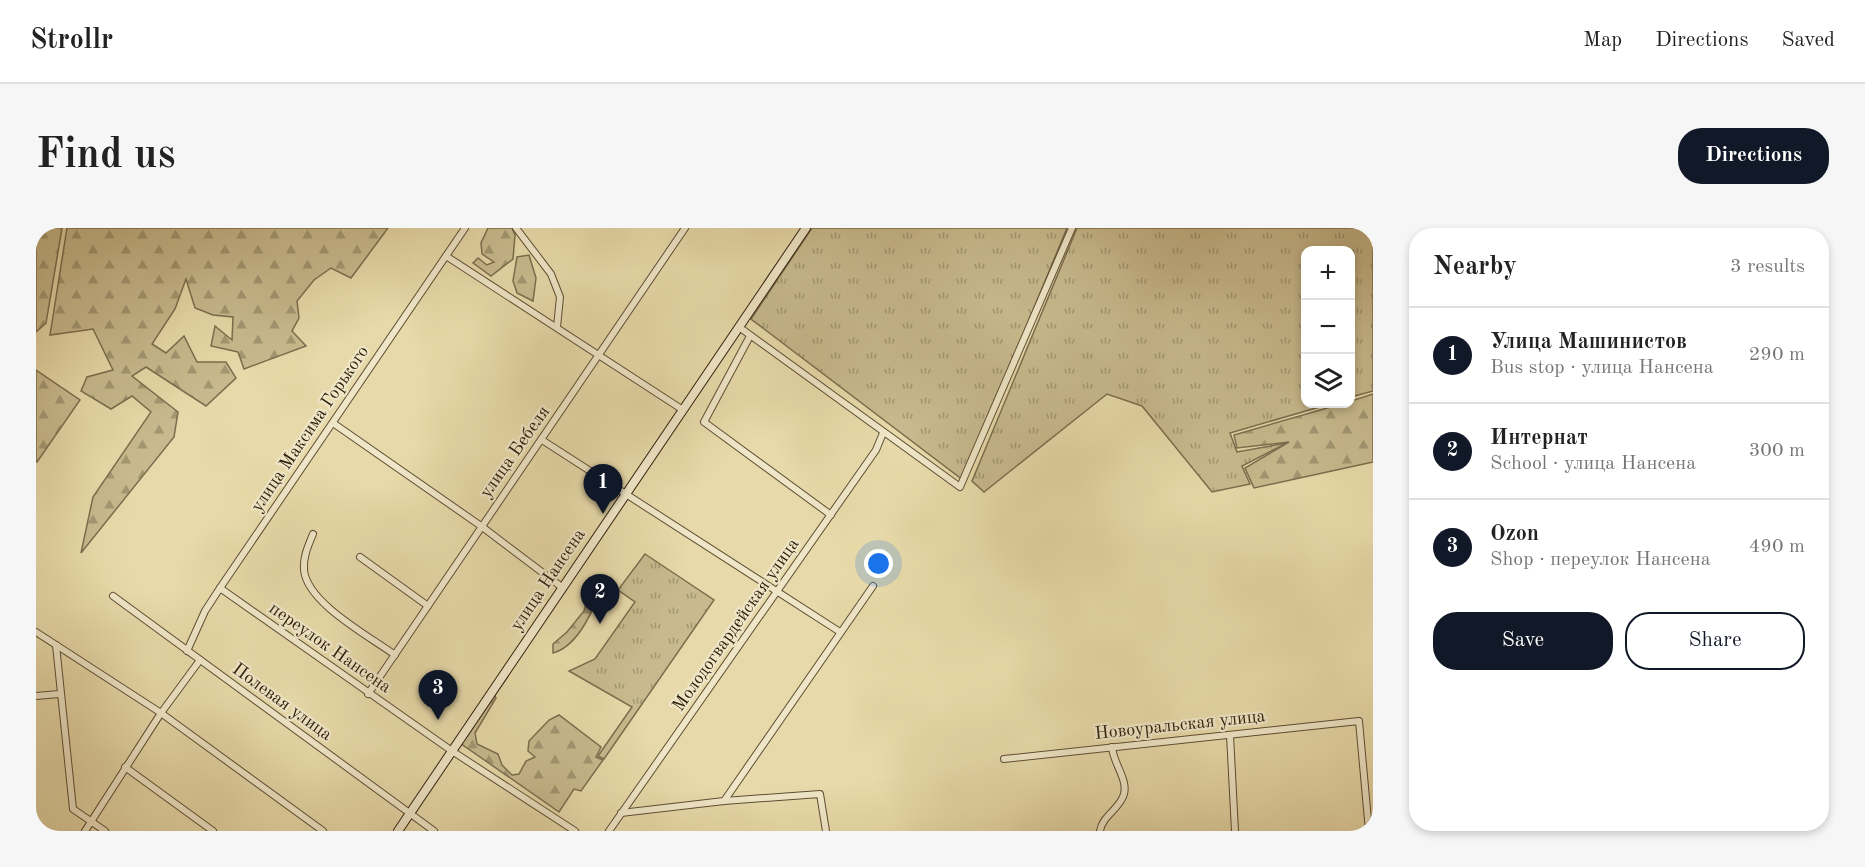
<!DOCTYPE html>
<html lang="en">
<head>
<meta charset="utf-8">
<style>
	:root { --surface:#fff; --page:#f6f6f6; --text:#222; --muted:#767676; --line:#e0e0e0; --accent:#111827 }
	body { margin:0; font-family:"Old Standard TT",serif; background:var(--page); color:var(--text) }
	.controls { position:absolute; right:18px; top:18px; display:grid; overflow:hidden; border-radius:12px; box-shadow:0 3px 9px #0003 }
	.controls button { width:54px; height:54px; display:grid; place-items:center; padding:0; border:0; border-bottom:2px solid var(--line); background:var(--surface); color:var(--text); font:30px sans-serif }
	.you { position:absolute; left:843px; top:336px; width:21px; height:21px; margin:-15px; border:4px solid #fff; border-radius:50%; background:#1a73e8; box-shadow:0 0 0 9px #1a73e833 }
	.badge { display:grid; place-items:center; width:39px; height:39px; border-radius:50%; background:var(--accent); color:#fff; font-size:20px; font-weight:700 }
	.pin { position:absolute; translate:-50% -50px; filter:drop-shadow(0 2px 3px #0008) }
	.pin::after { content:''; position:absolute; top:32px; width:21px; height:18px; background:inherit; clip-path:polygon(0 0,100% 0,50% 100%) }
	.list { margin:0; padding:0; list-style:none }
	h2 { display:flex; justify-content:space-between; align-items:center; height:78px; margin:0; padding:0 24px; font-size:26px }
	h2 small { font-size:20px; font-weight:400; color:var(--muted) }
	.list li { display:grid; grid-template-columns:39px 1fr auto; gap:18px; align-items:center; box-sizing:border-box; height:96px; padding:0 24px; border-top:2px solid var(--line) }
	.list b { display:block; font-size:22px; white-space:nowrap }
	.list p { margin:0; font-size:20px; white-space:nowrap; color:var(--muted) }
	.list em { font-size:20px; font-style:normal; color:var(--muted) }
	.actions { display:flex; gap:12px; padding:18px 24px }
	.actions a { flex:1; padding:14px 0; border:2px solid var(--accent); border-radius:24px; text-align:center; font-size:21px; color:var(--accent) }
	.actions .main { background:var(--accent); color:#fff }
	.icon { flex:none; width:33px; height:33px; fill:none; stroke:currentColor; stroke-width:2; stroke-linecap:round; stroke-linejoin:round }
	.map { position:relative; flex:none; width:1337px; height:603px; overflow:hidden; border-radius:24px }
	header { display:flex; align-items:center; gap:36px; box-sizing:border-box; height:84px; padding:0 30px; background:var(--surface); border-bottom:2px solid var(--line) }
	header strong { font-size:28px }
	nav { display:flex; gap:33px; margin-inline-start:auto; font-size:21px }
	.intro { display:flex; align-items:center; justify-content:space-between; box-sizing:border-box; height:144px; padding:0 36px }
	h1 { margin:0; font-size:42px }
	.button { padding:15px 27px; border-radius:24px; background:var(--accent); color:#fff; font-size:21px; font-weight:700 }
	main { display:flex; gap:36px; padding:0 36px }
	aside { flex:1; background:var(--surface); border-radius:24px; box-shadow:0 3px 9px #0003 }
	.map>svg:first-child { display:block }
	.grass { fill:url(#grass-tufts); stroke:#7c6d4e; stroke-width:1.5 }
	.forest { fill:url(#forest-firs); stroke:#7c6d4e; stroke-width:1.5 }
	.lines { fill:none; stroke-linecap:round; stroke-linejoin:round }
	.street-casing { stroke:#5e4e34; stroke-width:8 }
	.secondary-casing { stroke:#31200d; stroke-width:10 }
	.street { stroke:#efe6c7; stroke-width:6 }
	.secondary { stroke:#efe6c7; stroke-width:8 }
	.labels { text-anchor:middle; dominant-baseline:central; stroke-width:4.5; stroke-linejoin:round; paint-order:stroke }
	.street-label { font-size:18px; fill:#31200d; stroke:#efe6c7 }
</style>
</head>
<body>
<header>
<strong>Strollr</strong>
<nav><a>Map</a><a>Directions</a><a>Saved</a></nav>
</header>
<div class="intro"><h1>Find us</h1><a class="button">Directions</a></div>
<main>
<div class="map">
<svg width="1337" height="603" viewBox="0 0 1337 603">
	<defs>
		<pattern id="grass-tufts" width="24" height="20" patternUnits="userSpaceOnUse" patternTransform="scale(1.5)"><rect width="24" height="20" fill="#c8ba8e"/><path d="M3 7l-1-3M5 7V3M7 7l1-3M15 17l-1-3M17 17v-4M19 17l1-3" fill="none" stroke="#a39772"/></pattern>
		<pattern id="forest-firs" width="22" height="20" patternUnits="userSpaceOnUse" patternTransform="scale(1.5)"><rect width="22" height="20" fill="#c8ba8e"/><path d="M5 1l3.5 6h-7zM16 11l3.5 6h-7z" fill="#a39772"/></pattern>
	</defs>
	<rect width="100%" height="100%" fill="#e7d9a9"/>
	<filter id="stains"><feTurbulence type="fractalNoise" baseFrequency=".00333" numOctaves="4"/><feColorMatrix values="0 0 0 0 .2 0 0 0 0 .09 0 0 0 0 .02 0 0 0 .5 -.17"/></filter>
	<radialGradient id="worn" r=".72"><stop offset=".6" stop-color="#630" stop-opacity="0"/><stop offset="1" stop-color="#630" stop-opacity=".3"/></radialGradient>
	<!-- grass -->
	<g class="grass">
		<polygon points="776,0 1031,0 927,252 715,91"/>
		<polygon points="1041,0 1337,0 1337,163 1315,169 1314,22 1270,22 1270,176 1294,176 1194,205 1201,224 1251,215 1206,238 1214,256 1176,264 1106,178 1071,166 948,264 936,253"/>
		<polygon points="609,326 678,372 568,531 562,528 596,479 533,443 559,431 599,374 582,362"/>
	</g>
	<!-- forest -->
	<g class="forest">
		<polygon points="0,0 26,0 10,95 0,104"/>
		<polygon points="31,0 352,0 315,50 295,40 278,52 261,73 263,90 256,103 270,118 208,141 202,124 175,118 179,98 196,112 197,89 177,87 159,80 150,51 139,81 116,116 130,125 148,108 161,134 190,134 200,150 170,178 110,139 96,148 142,184 138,209 45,325 57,269 115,184 96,168 75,181 45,163 51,149 77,142 57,101 14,107"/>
		<polygon points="452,0 476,0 479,7 477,31 455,48 437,35 442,30 451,37 458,34 446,26 445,15"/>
		<polygon points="493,27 500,50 497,73 481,65 477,53 481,29"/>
		<polygon points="0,142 44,172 1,234 0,234"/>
		<polygon points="1337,166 1337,234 1218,260 1209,240 1253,214 1201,220 1198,207 1305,176 1314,176 1315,173"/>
		<path d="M561,350l5,2c-5,25 -23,66 -49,73v-9l14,-12 17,-21 8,-31z"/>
		<polygon points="458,466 460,470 439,505 441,516 462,526 466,537 476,547 483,546 490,533 499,529 492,523 493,513 513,492 523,487 565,519 560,529 567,532 545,563 538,561 523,584 424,515"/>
	</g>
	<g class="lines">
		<defs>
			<g id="street">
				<polyline points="480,0 515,46 524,69 521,99"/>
				<polyline points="410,28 647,182"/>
				<polyline points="703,99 924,259 1036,0"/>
				<polyline points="714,108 668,194 795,287"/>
				<polyline points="297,195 445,298 527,360"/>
				<polyline points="506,212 804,404"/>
				<path d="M277,306c-5,12 -10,23 -9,36 3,33 65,66 91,85"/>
				<polyline points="324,329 392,378"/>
				<polyline points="184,360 416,523 539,603"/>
				<polyline points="77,368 398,603"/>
				<polyline points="0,404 125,485 287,603"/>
				<polyline points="20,417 37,581 69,603"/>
				<polyline points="151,423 169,383 184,360 429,0"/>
				<polyline points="332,466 649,0"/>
				<polyline points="0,468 23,466"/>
				<polyline points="1194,507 1199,603"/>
				<polyline points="968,531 1323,493 1333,603"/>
				<polyline points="89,539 177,603"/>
				<polyline points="688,573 837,358"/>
				<polyline points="585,585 688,573 784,566 790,603"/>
				<polyline points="49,603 125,485 164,432"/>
				<polyline points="573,603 840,222 847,205"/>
				<path d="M1064,603c2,-15 20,-22 24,-37 4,-15 -11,-31 -12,-47"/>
			</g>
			<polyline id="secondary" points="362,603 770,0"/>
		</defs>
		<!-- street casing -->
		<use href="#street" class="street-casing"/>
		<!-- secondary casing -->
		<use href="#secondary" class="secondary-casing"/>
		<!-- street -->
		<use href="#street" class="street"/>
		<!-- secondary -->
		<use href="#secondary" class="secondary"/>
	</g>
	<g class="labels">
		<!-- street labels -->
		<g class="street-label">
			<text transform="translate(274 201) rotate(-56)">улица Максима Горького</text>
			<text transform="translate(479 224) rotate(-55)">улица Бебеля</text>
			<text transform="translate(512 352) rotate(-56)">улица Нансена</text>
			<text transform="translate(700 397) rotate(-55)">Молодогвардейская улица</text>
			<text transform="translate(294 420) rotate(35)">переулок Нансена</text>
			<text transform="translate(246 474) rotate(36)">Полевая улица</text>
			<text transform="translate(1144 497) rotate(-6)">Новоуральская улица</text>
		</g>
	</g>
	<rect width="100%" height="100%" filter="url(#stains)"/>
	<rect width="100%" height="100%" fill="url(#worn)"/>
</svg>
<div class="controls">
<button>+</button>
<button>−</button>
<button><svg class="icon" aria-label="layers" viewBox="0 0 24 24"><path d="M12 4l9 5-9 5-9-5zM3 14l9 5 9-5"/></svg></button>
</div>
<div class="you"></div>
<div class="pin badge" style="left:567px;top:286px">1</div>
<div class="pin badge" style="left:564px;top:396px">2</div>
<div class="pin badge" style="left:402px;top:492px">3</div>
</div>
<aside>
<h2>Nearby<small>3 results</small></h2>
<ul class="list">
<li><span class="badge">1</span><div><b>Улица Машинистов</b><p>Bus stop · улица Нансена</p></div><em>290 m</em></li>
<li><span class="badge">2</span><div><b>Интернат</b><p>School · улица Нансена</p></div><em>300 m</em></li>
<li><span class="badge">3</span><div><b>Ozon</b><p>Shop · переулок Нансена</p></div><em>490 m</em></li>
</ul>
<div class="actions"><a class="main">Save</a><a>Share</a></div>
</aside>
</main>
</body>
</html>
